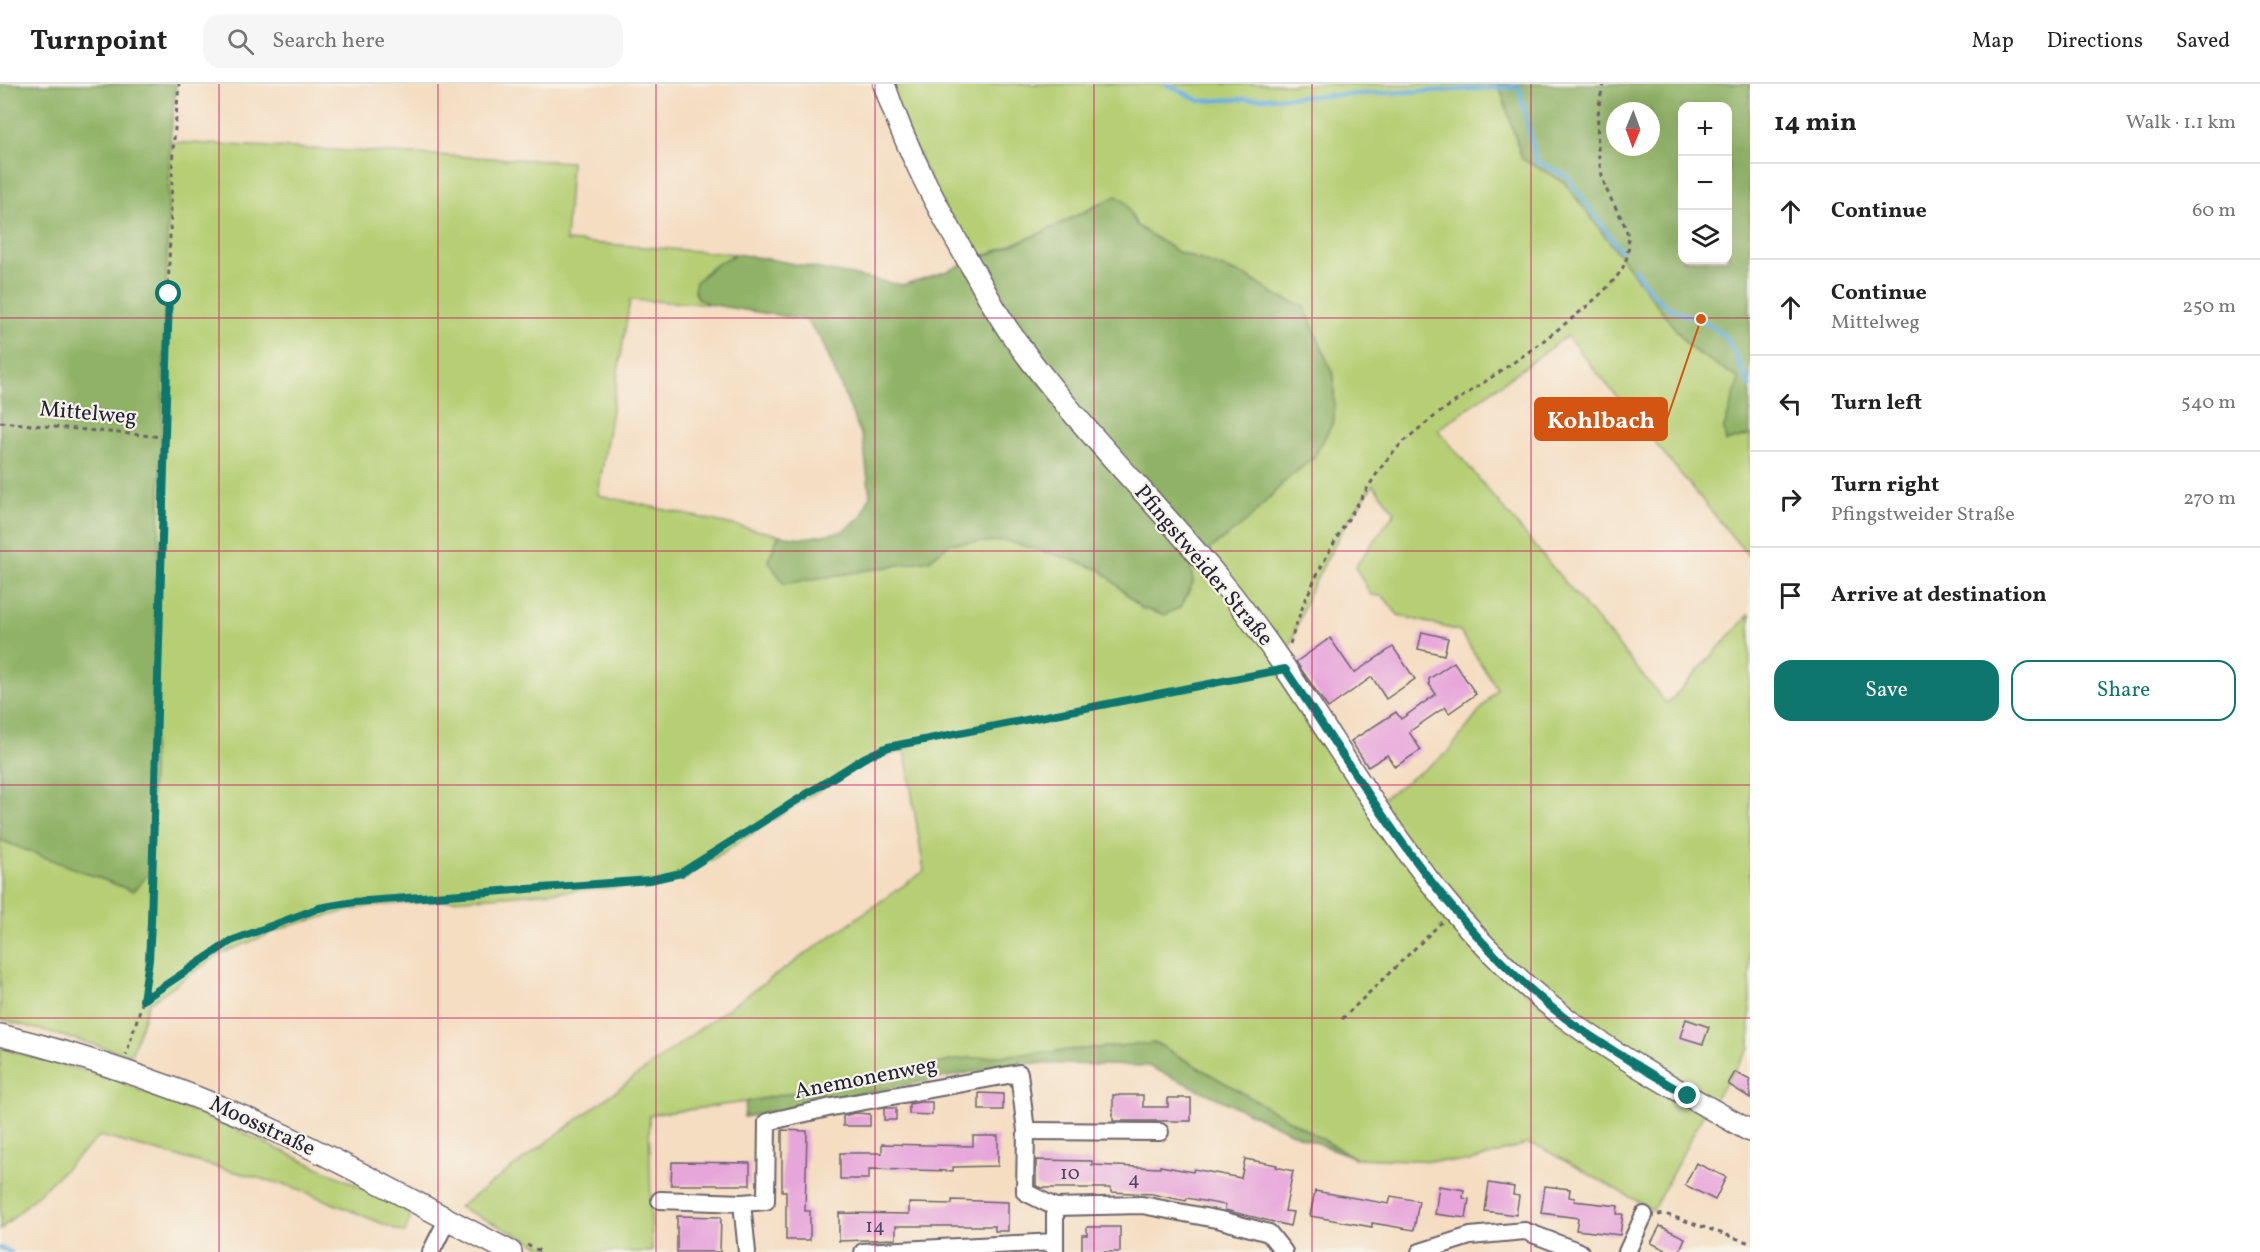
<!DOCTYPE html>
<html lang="en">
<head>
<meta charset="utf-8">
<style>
	:root { --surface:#fff; --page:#f6f6f6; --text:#222; --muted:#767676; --line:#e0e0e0; --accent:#0f766e }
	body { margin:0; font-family:Vollkorn,serif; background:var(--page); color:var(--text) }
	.controls { position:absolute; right:18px; top:18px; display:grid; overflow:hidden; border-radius:12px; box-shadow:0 6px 24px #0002 }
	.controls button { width:54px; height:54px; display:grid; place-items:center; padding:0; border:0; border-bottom:2px solid var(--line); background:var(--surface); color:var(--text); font:30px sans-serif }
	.compass { position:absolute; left:1606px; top:18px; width:54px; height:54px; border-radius:50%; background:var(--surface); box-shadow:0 6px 24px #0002; rotate:181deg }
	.stop { position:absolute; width:18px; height:18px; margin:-14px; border:4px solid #0f766e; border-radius:50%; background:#fff }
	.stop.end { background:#0f766e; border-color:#fff; box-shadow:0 2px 6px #0008 }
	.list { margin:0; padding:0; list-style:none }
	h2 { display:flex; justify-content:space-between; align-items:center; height:78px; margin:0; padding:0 24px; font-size:26px }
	h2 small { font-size:20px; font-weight:400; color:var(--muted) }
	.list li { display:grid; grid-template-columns:39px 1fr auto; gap:18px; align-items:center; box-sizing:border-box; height:96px; padding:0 24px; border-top:2px solid var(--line) }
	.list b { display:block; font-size:22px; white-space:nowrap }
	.list p { margin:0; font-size:20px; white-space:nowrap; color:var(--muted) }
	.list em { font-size:20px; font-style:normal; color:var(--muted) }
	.actions { display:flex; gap:12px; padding:18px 24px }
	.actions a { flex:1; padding:14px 0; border:2px solid var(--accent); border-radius:18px; text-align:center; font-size:21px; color:var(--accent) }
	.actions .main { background:var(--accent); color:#fff }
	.icon { flex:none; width:33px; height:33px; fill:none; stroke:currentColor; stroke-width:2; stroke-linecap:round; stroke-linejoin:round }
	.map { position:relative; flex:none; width:1750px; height:1168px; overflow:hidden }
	header { display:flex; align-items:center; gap:36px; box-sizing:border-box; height:84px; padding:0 30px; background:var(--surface); border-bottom:2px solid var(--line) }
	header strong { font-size:28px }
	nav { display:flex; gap:33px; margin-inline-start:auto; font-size:21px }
	.search { width:420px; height:54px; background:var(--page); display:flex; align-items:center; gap:15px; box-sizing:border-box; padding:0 21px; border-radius:18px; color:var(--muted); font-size:22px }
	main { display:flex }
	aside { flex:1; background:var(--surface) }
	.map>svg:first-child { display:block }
	.green { fill:#b6cf75; stroke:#6c7858; stroke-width:1.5 }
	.forest { fill:#90b266; stroke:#596a50; stroke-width:1.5; fill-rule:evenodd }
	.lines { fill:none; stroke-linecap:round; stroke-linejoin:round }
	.stream { stroke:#67afde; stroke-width:4.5 }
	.building { fill:#e7a6da }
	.minor-casing { stroke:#6c636a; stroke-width:20 }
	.tertiary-casing { stroke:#6c636a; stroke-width:24 }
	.path { stroke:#6c636a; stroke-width:3; stroke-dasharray:4.5 4.5; stroke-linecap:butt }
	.minor { stroke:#fff; stroke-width:16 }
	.tertiary { stroke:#fff; stroke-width:21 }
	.route { stroke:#0f766e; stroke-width:8 }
	.grid { fill:none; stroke:#c2185b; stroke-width:1.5; stroke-opacity:0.55 }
	.labels { text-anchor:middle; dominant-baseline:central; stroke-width:4.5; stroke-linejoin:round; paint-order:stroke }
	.number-label { font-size:20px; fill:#534363 }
	.street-label { font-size:22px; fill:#22223b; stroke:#f7f3e8 }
	.leader { fill:none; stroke:#d45411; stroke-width:2 }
	.callout-dot { fill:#d45411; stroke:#f7f3e8; stroke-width:2 }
	.callout { fill:#d45411; stroke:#d45411; stroke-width:2 }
	.callout-label { font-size:24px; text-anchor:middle; font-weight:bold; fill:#fff }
</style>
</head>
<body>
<header>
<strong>Turnpoint</strong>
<div class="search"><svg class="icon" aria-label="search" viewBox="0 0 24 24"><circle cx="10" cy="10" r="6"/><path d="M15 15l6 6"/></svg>Search here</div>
<nav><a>Map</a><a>Directions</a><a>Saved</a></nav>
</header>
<main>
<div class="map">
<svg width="1750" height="1168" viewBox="0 0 1750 1168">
	<rect width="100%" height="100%" fill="#f7f3e8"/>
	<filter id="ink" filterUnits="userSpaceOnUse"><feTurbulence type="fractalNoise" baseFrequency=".0167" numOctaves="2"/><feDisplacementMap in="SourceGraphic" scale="12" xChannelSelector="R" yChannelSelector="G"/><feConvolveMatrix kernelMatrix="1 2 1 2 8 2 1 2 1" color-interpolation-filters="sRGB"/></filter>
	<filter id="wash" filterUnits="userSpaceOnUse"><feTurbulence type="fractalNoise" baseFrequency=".008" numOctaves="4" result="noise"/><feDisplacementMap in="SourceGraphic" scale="24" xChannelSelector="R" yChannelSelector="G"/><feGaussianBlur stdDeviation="1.35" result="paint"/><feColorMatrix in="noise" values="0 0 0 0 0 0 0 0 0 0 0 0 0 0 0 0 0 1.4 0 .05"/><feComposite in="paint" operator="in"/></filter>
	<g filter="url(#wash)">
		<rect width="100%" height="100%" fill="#f4ddc1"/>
		<!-- green -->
		<g class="green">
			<path d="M890,0h609l23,75 42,23 126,166 50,31 -16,49 2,14 24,-7v123l-183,-222 -129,94 229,274 83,-90v434l-38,55c-44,-27 -90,-53 -132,-83 -58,-41 -112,-99 -156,-155 -16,-20 -30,-42 -45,-64l68,-48 50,-64 -37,-58 -62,-16 -15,-19 -12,-1 -16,-28 40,-55 -22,-27 -31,45 -34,65 -28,80 106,157 43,58 48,56 88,82 139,85 -51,97 -113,-63 -14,-3 -57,18 -114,-4 -199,-115 -195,16 -215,43 -97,13 3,137h-98l-95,-45 261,-193 204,-143 -19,-120 -29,6 -26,13 -168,109 -46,7 -267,20 -78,19 -71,29 -71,49 -18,52 -131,-36v-179l133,51 16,-17 21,-732 401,20 -5,79 170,13c-16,8 -38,18 -42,36l4,8 10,6 -78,-4 -32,195 181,40 -11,25 16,24 145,-24 22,-17 56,-2 53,15 41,14 40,38 23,7 17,-8 12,-25 -3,-18 56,-42 38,-40 30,-25 20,-37v-43l-30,-71 -25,-9 -33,-21 -68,-24 -41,-26 -12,-24 -9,-6 -77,38 -66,26 -33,-60 -31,-64z"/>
			<polygon points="0,964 113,995 228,1042 387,1115 411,1130 405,1149 296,1104 100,1052 0,1146"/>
		</g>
		<!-- forest -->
		<g class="forest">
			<polygon points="0,0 176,0 170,58 149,790 133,807 0,756"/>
			<path d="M1499,0h251v351l-24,7 -2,-14 15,-49 -49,-31 -126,-166 -42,-23zM1728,22v154h-46v-154zM1615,27h36v36h-36z"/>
			<polygon points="1116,112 1125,118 1137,142 1178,168 1246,192 1279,213 1304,222 1334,293 1334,336 1314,373 1284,398 1246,438 1190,480 1193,498 1181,523 1164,531 1141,524 1101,486 1060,472 1007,457 951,459 929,476 784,500 768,476 779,451 803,454 841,448 861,433 870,412 863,355 821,255 806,236 708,220 698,214 694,206 696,198 715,181 736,170 769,175 902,201 945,188 1039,150"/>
			<polygon points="1156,959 1355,1074 1299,1052 1148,982 1018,979 744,1033 746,1018 961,975"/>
		</g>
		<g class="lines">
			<!-- stream -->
			<g class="stream">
				<polyline points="1166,0 1200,17 1519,3 1536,77 1567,93 1620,166"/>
				<path d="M1634,185c10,13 20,29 34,38 18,11 36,10 53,26 15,15 19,36 29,53"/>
				<polyline points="0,1164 11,1168"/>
			</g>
		</g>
		<g id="blocks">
			<!-- building -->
			<g class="building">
				<polygon points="1422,548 1448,554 1444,571 1418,565"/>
				<polygon points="1330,554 1354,589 1393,563 1415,595 1386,615 1372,593 1328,624 1296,578"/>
				<polygon points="1454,578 1476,610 1449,629 1445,623 1409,648 1421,666 1395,683 1387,671 1368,683 1351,657 1396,628 1401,635 1436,610 1429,600 1429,595"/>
				<polygon points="1686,935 1709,943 1703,960 1680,953"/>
				<polygon points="1735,988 1750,996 1750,1014 1728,1000"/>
				<polygon points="979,1009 1003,1010 1003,1026 979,1026"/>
				<polygon points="1113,1011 1143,1011 1143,1023 1168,1023 1168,1014 1191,1014 1191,1037 1113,1037"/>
				<polygon points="920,1018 932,1018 932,1031 909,1030 909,1020"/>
				<rect x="884" y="1024" width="12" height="12"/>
				<polygon points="855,1029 870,1030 870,1042 843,1042 843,1032"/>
				<polygon points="782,1046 807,1047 805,1127 810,1127 810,1156 786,1156 786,1107 782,1107"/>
				<polygon points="973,1052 998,1052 998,1082 953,1083 953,1087 869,1085 869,1095 840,1095 840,1069 882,1069 882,1060 973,1062"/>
				<polygon points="1245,1075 1277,1081 1276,1083 1293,1087 1285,1127 1293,1128 1290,1142 1225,1126 1225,1121 1187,1114 1186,1117 1152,1110 1111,1108 1111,1104 1041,1104 1036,1102 1036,1076 1092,1077 1092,1081 1160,1084 1160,1082 1193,1088 1194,1085 1241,1094"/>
				<polygon points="672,1078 750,1079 750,1101 671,1101"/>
				<polygon points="1696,1079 1726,1093 1715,1116 1685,1101"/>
				<polygon points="1489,1099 1514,1103 1513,1111 1519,1112 1516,1131 1485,1127"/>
				<polygon points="1439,1102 1464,1106 1463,1114 1469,1115 1466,1134 1435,1130"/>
				<polygon points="1545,1102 1570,1105 1569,1113 1575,1114 1574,1117 1618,1122 1617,1130 1623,1130 1620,1151 1576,1146 1578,1134 1541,1129"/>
				<polygon points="1315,1107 1389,1120 1391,1112 1419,1117 1414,1146 1372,1139 1372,1143 1310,1132"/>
				<polygon points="952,1116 1008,1118 1008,1147 995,1147 995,1142 896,1142 896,1155 839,1157 839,1129 909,1130 909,1119 952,1120"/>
				<polygon points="677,1132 721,1133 720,1168 677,1168"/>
				<polygon points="1660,1142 1685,1154 1679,1168 1670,1168 1651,1159"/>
				<polygon points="1087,1143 1120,1143 1120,1168 1082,1168 1082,1151 1087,1151"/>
			</g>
		</g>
	</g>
	<g filter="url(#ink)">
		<use href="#blocks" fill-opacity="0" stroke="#6c636a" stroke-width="1.5"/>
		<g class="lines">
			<defs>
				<g id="minor">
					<polyline points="1026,1047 1160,1048"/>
					<polyline points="660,1116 742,1119"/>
					<polyline points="1055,1167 1055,1123"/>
					<polyline points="431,1168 447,1136"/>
					<polyline points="747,1168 742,1119 766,1117 767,1038 832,1023 1019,989 1026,1047 1025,1108 1055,1123 1142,1121 1221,1136 1269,1149 1284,1168"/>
					<polyline points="863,1168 1055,1158"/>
					<polyline points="1420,1168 1470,1152 1525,1147 1580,1168"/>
					<polyline points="1627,1168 1644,1131"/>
				</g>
				<g id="tertiary">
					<path d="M884,0c22,66 55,127 90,187 11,20 22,41 35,60 62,89 142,165 211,249 81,98 139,213 218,312 37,46 81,91 129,127 57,42 121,77 183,112"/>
					<path d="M0,951c98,24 192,57 284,100 77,36 151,79 227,117"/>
				</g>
			</defs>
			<!-- minor casing -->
			<use href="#minor" class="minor-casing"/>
			<!-- tertiary casing -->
			<use href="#tertiary" class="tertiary-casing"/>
			<!-- path -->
			<g class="path">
				<polyline points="0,338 163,353 149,876 143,916 126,971"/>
				<polyline points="163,353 173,66 179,0"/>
				<path d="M1290,560c15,-53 42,-100 72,-147 10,-16 21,-34 34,-48 43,-42 99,-71 147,-108 21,-17 68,-50 80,-74 18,-37 -12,-56 -20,-88 -7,-25 -8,-70 1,-95"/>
				<polyline points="143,916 231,857 319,824 354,818 650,796 681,789 864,674 888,663 1268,588"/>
				<polyline points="1342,935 1442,838"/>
				<polyline points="1658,1131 1665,1130 1750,1159"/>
				<polyline points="527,1161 542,1168"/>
			</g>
			<!-- minor -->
			<use href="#minor" class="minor"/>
			<!-- tertiary -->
			<use href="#tertiary" class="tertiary"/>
		</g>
	</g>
	<g class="lines" filter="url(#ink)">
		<!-- route -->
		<path class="route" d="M169,210l-18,628 -2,38 -6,40 88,-59 88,-33 35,-6 296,-22 31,-7 183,-115 24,-11 397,-78c84,123 160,257 280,349 39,29 82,53 123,78"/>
	</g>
	<!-- grid -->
	<path class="grid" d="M219,0v1168M438,0v1168M656,0v1168M875,0v1168M1094,0v1168M1312,0v1168M1531,0v1168M0,234h1750M0,467h1750M0,701h1750M0,934h1750"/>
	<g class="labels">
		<!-- number labels -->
		<g class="number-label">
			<text x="1070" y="1090">10</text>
			<text x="1134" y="1096">4</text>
			<text x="875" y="1143">14</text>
		</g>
		<!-- street labels -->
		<g class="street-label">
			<text transform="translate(88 330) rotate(5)">Mittelweg</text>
			<text transform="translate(1203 482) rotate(50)">Pfingstweider Straße</text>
			<text transform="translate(866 995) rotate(-11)">Anemonenweg</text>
			<text transform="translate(262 1043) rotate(25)">Moosstraße</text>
		</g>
	</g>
	<!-- callouts -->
	<path class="leader" d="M1701 235L1667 335"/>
	<circle class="callout-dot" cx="1701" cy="235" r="6"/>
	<rect class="callout" x="1535" y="314" width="132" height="42" rx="6"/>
	<g class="callout-label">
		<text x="1601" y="344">Kohlbach</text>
	</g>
</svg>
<div class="controls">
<button>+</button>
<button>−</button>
<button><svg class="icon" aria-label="layers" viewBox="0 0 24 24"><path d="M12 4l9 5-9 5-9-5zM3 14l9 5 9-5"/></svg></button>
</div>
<svg class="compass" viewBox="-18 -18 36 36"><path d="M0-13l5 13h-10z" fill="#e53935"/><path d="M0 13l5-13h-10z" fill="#767676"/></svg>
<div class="stop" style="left:169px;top:210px"></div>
<div class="stop end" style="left:1688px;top:1012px"></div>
</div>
<aside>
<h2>14 min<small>Walk · 1.1 km</small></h2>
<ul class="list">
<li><svg class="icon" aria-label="ahead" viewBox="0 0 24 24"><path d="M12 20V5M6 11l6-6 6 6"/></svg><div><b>Continue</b></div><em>60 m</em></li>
<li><svg class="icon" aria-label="ahead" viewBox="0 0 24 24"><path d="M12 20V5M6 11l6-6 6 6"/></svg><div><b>Continue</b><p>Mittelweg</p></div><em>250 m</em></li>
<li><svg class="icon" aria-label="left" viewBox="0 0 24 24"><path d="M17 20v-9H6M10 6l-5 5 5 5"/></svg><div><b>Turn left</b></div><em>540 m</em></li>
<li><svg class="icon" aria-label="right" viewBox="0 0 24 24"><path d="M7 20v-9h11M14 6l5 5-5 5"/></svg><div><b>Turn right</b><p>Pfingstweider Straße</p></div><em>270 m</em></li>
<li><svg class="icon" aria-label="arrive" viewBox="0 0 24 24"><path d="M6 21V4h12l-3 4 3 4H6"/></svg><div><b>Arrive at destination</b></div></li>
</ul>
<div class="actions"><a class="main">Save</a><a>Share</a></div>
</aside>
</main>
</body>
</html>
